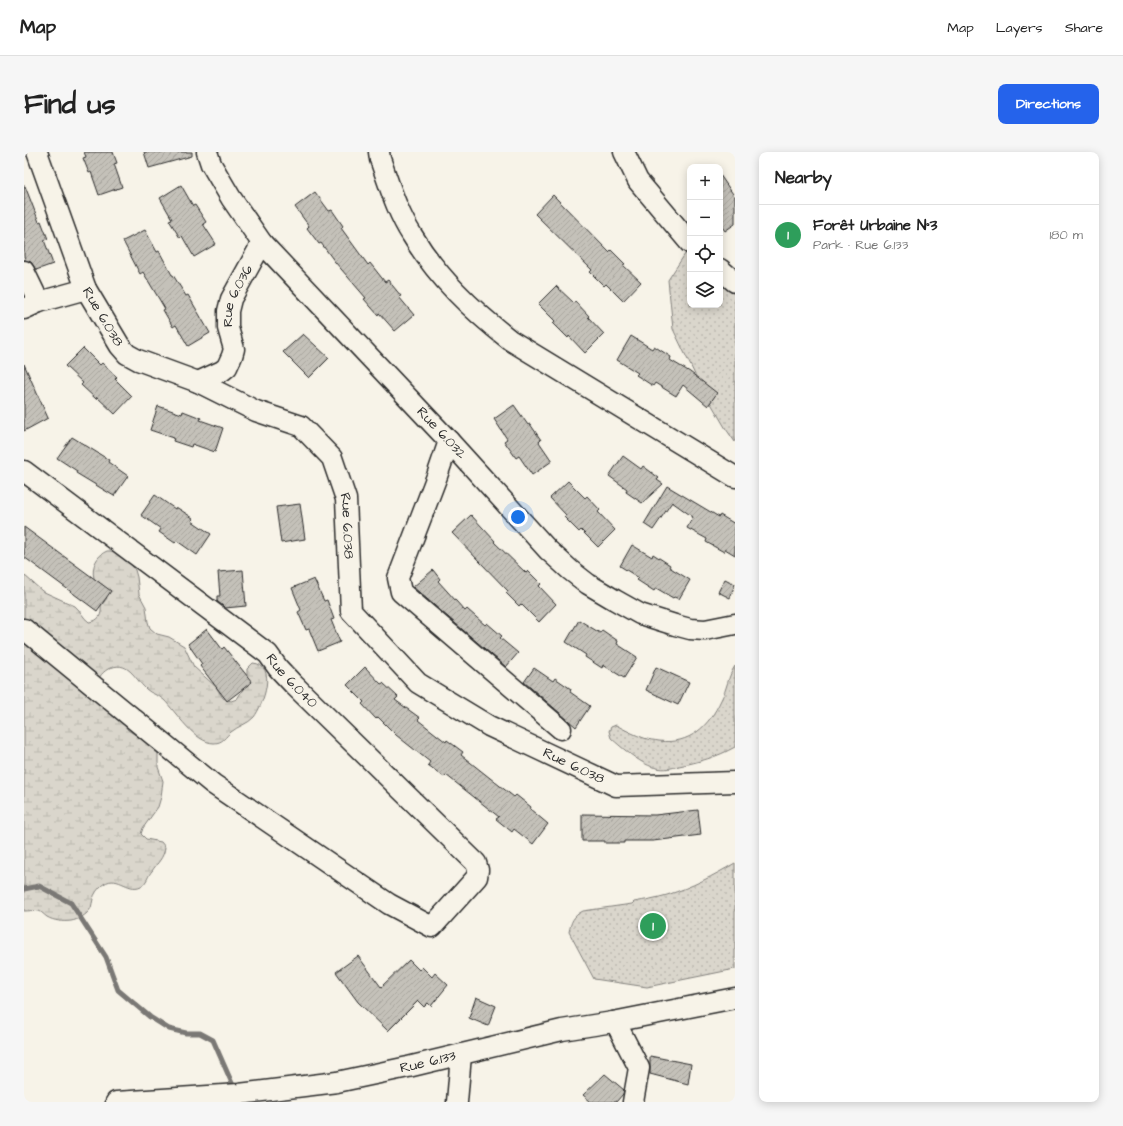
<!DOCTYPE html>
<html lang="en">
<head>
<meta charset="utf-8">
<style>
	:root { --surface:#fff; --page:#f6f6f6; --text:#222; --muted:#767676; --line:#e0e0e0; --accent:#2563eb }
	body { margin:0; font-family:"Architects Daughter",sans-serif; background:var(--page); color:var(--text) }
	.controls { position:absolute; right:12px; top:12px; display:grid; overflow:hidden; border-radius:8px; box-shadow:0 2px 10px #0003 }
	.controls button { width:36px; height:36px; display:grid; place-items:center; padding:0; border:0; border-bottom:1px solid var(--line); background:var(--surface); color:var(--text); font:20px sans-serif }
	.you { position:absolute; left:494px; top:365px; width:14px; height:14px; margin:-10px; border:3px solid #fff; border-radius:50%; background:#1a73e8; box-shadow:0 0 0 6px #1a73e833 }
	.badge { display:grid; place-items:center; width:26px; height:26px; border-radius:50%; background:var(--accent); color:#fff; font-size:13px; font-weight:700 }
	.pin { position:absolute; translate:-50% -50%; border:2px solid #fff; box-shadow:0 1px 4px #0006 }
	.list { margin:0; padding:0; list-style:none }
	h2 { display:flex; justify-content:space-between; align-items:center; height:52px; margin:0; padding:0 16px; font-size:17px }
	h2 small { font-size:13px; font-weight:400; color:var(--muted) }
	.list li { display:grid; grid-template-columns:26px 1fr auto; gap:12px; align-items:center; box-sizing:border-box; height:60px; padding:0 16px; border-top:1px solid var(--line) }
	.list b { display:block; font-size:15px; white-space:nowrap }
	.list p { margin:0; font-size:13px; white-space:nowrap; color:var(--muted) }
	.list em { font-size:13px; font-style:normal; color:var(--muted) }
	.icon { flex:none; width:22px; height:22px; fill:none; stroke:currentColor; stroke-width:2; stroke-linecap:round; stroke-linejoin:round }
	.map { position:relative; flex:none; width:711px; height:950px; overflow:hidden; border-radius:8px }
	header { display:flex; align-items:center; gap:24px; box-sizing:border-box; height:56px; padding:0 20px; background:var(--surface); border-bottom:1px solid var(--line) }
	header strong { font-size:19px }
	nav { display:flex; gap:22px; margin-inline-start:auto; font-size:14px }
	.intro { display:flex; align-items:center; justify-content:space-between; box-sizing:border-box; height:96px; padding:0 24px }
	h1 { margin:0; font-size:28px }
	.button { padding:10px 18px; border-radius:8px; background:var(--accent); color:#fff; font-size:14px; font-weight:700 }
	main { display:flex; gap:24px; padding:0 24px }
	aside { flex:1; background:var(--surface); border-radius:8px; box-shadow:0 2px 10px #0003 }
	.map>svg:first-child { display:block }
	.green { fill:url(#green-dots); stroke:#82807c }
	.wetland { fill:url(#wetland-marsh); stroke:#82807c }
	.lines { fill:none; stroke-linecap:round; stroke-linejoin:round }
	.stream { stroke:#7a7874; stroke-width:5 }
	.building { fill:url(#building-hatch); stroke:#2b2b2b }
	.minor-casing { stroke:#2b2b2b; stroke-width:23 }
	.minor { stroke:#f7f3e8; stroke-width:20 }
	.labels { text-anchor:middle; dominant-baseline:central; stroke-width:3.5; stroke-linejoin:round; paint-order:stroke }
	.street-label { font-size:14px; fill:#2b2b2b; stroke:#f7f3e8 }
</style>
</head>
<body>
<header>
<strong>Map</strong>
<nav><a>Map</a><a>Layers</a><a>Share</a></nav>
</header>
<div class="intro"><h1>Find us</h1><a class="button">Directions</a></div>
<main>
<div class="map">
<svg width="711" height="950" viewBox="0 0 711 950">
	<defs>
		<pattern id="green-dots" width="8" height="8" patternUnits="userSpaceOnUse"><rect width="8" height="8" fill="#dad6cc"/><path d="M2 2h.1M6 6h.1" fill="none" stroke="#bbb8af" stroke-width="1.8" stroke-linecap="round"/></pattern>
		<pattern id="wetland-marsh" width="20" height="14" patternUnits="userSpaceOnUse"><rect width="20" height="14" fill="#dad6cc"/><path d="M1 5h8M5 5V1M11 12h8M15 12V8" fill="none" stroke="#bbb8af"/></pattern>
		<pattern id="building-hatch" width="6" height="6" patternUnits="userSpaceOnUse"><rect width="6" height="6" fill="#c4c1b9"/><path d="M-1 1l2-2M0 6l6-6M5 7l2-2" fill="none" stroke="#a9a69f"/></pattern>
	</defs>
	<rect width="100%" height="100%" fill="#f7f3e8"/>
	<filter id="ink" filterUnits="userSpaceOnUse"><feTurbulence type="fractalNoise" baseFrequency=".025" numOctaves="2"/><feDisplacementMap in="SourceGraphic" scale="8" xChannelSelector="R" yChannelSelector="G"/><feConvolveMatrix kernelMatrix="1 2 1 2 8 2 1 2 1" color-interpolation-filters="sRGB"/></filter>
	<g filter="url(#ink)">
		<!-- green -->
		<g class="green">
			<polygon points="663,99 666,102 666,153 696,153 696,129 711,142 711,290 702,277 675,231 649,177 644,128"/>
			<path d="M711,514v81c-18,10 -36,15 -56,19 -7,2 -14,4 -22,2 -14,-2 -35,-20 -46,-30l-2,-7 2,-4 5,-2c9,5 19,10 28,13 5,2 10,2 15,3 31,4 50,-15 62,-41 6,-11 7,-24 14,-34z"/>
			<path d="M711,711v106l-88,18 -53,-8 -25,-47c2,-10 4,-16 14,-21l49,-7 2,-2c11,-2 23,-4 33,-7 25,-8 46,-19 68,-32z"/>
		</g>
		<!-- wetland -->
		<path class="wetland" d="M83,399h7l7,3 8,7 6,9 2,7 2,17 7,13 2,15 2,6 7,6 12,3 15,9 10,21 22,20 7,11 8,3 6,-2 10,-16v-14l6,-6c25,2 10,42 1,54 -6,7 -16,9 -23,15 -6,5 -8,11 -17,11 -19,0 -38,-31 -50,-43 -5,-5 -13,-6 -18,-11 -12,-11 -18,-30 -38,-20 -8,5 -9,9 -12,17l32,44 9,6 17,9 4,8v14l5,14 -2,16 -3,10 -15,21 -2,6 5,5 15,3 4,5c-1,11 -8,16 -13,24 -4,4 -5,12 -11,15 -14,7 -24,-14 -40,0 -3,3 -7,8 -8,13 -1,3 -1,6 -2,9 -4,7 -13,12 -20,13 -8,1 -17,0 -24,-4 -3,-2 -5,-5 -8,-6 -4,-1 -11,0 -15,0v-336l18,16 33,15c6,5 8,12 14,16 10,-1 13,-7 12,-16l6,-8c-3,-7 -11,-13 -13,-20 -3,-11 3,-23 13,-27z"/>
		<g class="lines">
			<!-- stream -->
			<polyline class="stream" points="0,737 15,734 47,751 82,805 94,838 126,865 145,877 162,881 176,881 189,888 211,938"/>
		</g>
		<!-- building -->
		<g class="building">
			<polygon points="60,0 89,0 93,11 90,12 98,35 75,43 67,20 65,21 59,6 62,5"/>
			<polygon points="120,0 168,0 168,4 125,16"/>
			<polygon points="696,23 711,45 711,72 701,79 696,72"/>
			<polygon points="157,33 169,54 171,53 182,70 179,72 192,92 170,105 158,84 156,86 145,68 148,67 136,46"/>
			<polygon points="0,34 1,34 15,70 17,69 24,87 20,88 29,112 12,118 7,110 1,108 0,104"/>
			<polygon points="291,40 305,59 308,58 319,74 317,76 344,113 346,111 361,130 364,128 377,144 375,145 390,163 371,179 355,161 354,163 340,147 342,146 311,110 297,91 295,92 283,76 285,74 271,55"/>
			<polygon points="529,43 585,100 587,98 601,112 599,113 617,130 599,149 582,132 580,134 566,120 568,118 511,62"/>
			<polygon points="121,78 133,100 135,99 148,123 149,123 162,144 164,143 186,181 164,194 152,173 149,175 139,158 141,157 119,120 116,122 99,89"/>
			<polygon points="532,134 550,151 551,149 565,164 564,165 580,182 561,201 545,184 544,186 529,171 531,169 514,152"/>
			<polygon points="279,182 305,206 285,226 259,200"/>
			<polygon points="607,184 628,197 630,194 647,205 646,208 666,220 693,241 684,254 659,233 652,244 631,231 629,234 612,223 614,221 593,208"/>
			<polygon points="59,196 76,213 78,211 93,225 91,227 108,244 91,262 73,245 72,247 57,233 59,231 41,214"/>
			<polygon points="0,212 24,266 0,279"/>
			<polygon points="490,253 504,273 506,272 517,288 515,290 528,309 508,323 495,304 492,306 480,289 483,287 470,267"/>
			<polygon points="134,254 158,262 159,259 177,266 176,268 199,276 191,300 168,292 167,295 149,289 150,286 126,278"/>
			<polygon points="48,285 85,308 84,310 104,324 90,344 52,321 53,319 33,306"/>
			<polygon points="599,304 617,317 619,314 635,326 633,328 639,332 618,351 602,340 603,337 585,324"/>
			<polygon points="544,329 561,346 563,344 576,358 574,360 591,378 574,395 557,378 555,380 540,365 542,363 526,346"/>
			<polygon points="643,334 695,365 696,363 711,372 711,403 701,397 700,400 682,390 683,387 663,376 669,365 648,350 629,378 620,372"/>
			<polygon points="131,343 151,357 152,355 169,366 168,369 187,382 173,403 153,389 151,391 135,380 137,377 117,363"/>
			<polygon points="276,352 281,387 257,391 252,355"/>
			<polygon points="447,363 471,389 470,390 502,421 504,419 517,432 515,434 532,452 515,470 497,452 495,454 482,441 484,439 428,381"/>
			<polygon points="0,375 87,439 73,459 0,405"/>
			<polygon points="608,393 628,405 629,402 646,413 645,415 666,428 655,447 650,445 649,446 632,436 630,439 613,428 615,426 596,414"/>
			<polygon points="219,418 222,454 201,456 193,449 193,444 196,444 194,420"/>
			<polygon points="409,418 416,427 414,429 441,459 443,457 461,473 463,471 478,484 476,486 494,501 482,515 389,435"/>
			<polygon points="290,427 300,449 303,448 310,467 307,468 316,490 294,499 285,477 282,478 274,460 277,458 268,436"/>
			<polygon points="701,427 711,432 706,446 694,440"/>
			<polygon points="555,468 576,481 578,478 594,489 593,492 613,505 600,526 579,513 578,516 561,505 562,503 542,490"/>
			<polygon points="183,477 198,497 200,495 228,530 203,549 176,514 178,512 164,492"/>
			<polygon points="341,515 357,532 359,531 374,545 371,548 396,566 394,568 422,590 423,588 439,600 437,603 490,645 492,643 507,655 506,657 524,672 509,692 490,677 488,680 472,667 475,665 455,649 422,623 420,625 404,613 406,610 372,583 354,565 352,567 338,552 340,550 323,533"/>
			<polygon points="632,515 665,530 654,553 622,538"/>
			<polygon points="510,516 529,529 531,526 547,537 546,540 566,554 552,575 500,530"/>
			<polygon points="674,658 677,683 629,689 600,689 600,691 581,691 581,689 558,689 558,662 631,663"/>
			<polygon points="334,804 357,835 385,808 395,818 398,815 408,825 411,821 424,833 407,854 404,851 400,855 394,849 364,879 334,850 312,820"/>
			<polygon points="452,845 472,854 464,874 445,866"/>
			<polygon points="626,904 667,912 664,932 626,922"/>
			<polygon points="581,922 600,938 599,942 592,950 567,950 559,943"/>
		</g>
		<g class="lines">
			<defs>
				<g id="minor">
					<path id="s1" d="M13,0l49,137 34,57 7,8 11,6 60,22 58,29 45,15 31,32 14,41 5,112 67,72 71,43 127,60 119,-4"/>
					<path id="s2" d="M183,0l4,12 20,34 31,45 187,198 99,109 22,20 18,14 27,16 25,14 35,11 15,4 15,1 30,-6"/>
					<path d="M355,0l1,7c9,25 17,53 32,76 25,42 60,75 98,105l225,137"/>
					<polyline points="600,0 614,29 666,91"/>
					<polyline points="696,117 711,130"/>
					<polyline points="0,119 15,150"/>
					<polyline points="0,157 15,150 62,137"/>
					<path id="s3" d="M174,230l24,-11 5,-4 5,-11 2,-7 -6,-21v-17l3,-12 31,-56"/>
					<polyline points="425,289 413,324 374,426 377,440 537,577"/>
					<path id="s4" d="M0,319l244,183 10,14 16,17 182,178 2,7 -1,7 -45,50 -43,-23 -176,-120 -189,-155"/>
					<polyline points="589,870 594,875 615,916 609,950"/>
					<path id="s5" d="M92,950l123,-8 98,-12 71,-15 154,-37 51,-8 122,-24"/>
					<polyline points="433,950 437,903"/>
				</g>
			</defs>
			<!-- minor casing -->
			<use href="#minor" class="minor-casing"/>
			<!-- minor -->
			<use href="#minor" class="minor"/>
		</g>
	</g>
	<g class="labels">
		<!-- street labels -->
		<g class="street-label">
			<text stroke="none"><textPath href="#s3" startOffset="108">Rue 6.036</textPath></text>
			<text stroke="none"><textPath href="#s1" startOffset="178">Rue 6.038</textPath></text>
			<text stroke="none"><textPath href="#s2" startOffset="368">Rue 6.032</textPath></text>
			<text stroke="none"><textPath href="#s1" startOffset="526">Rue 6.038</textPath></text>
			<text stroke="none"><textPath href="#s4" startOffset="341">Rue 6.040</textPath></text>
			<text stroke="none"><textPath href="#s1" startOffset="886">Rue 6.038</textPath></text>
			<text stroke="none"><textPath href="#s5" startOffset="315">Rue 6.133</textPath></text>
		</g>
	</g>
</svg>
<div class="controls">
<button>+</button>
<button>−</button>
<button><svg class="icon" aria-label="locate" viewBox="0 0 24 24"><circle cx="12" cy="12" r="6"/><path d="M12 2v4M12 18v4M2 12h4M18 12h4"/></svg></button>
<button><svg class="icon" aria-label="layers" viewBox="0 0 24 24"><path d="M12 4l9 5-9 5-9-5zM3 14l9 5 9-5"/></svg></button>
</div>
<div class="you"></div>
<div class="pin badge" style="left:629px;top:774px;background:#2e9e5b">1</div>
</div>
<aside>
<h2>Nearby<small></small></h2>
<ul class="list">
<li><span class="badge" style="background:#2e9e5b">1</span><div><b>Forêt Urbaine N°3</b><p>Park · Rue 6.133</p></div><em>180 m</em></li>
</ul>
</aside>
</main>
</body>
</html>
